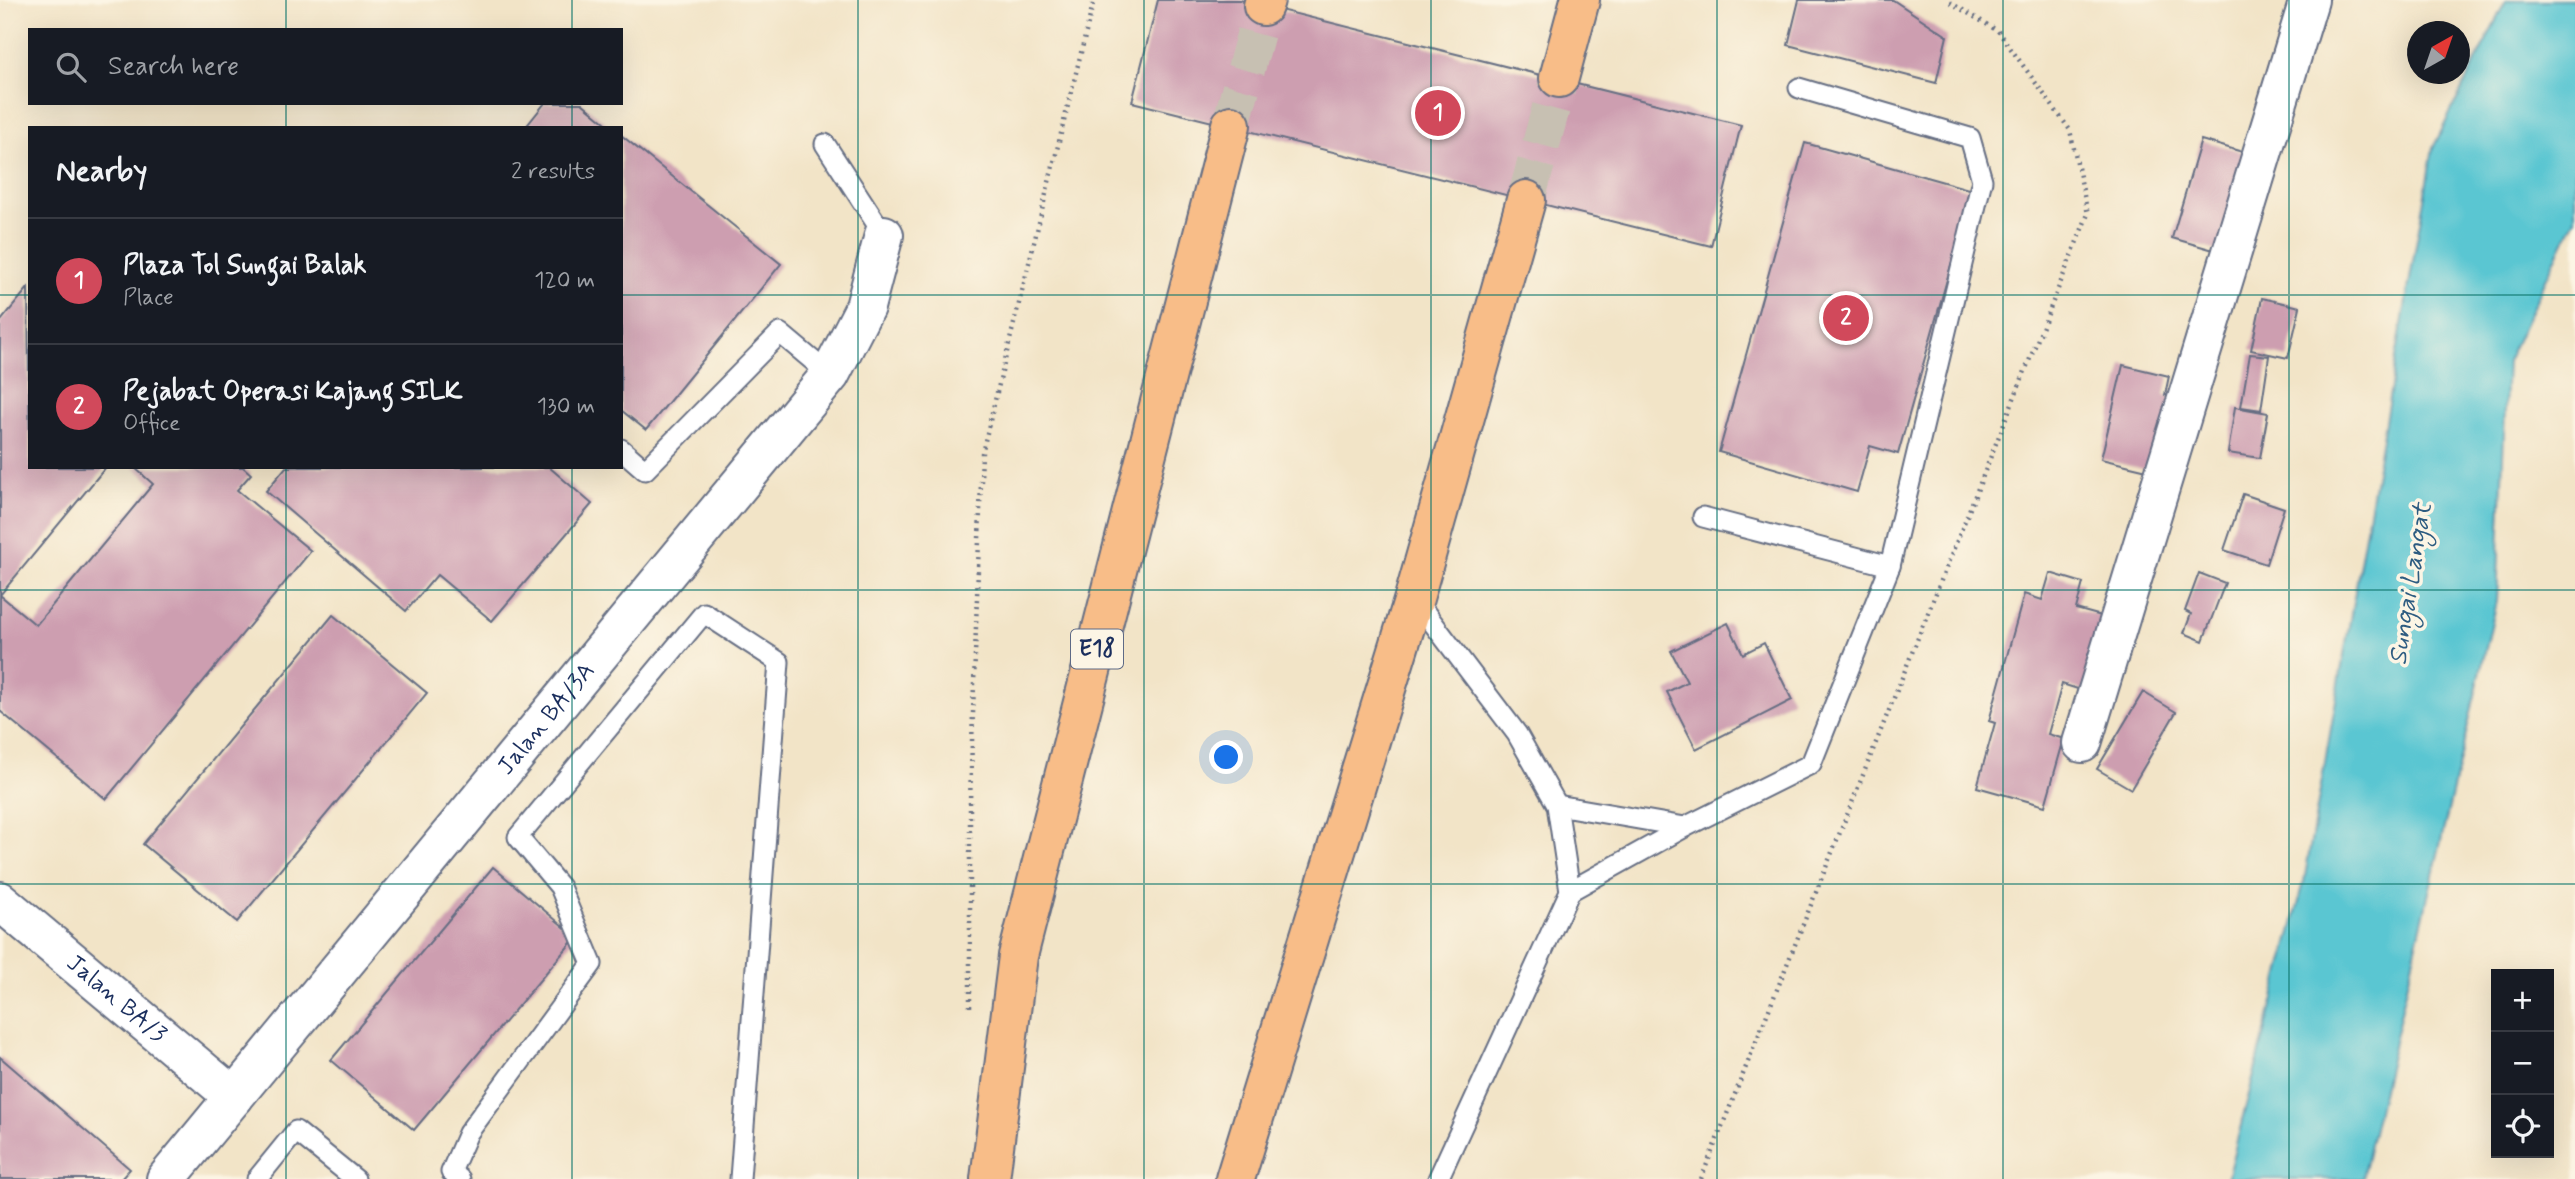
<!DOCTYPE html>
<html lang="en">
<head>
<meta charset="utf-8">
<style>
	:root { --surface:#171b24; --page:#242831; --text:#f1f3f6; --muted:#9ea1a6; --line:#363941; --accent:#d1495b }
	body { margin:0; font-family:Mynerve,sans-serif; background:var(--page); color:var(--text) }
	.controls { position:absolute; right:21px; bottom:21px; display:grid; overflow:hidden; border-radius:0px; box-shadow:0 7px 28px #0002 }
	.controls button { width:63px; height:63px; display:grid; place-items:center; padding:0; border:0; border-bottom:2px solid var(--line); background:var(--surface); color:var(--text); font:35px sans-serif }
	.compass { position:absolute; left:2407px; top:21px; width:63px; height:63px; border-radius:50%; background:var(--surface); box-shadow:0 7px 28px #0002; rotate:40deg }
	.you { position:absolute; left:1227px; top:758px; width:24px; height:24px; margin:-18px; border:5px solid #fff; border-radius:50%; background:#1a73e8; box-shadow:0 0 0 10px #1a73e833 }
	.badge { display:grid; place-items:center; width:46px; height:46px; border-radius:50%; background:var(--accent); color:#fff; font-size:23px; font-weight:700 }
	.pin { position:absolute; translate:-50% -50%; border:4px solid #fff; box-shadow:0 2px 7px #0006 }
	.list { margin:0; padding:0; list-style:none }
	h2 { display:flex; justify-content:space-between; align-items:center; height:91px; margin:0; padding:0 28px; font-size:30px }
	h2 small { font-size:23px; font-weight:400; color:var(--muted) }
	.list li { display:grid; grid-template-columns:46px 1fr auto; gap:21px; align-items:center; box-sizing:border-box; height:126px; padding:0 28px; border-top:2px solid var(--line) }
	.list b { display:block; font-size:26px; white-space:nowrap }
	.list p { margin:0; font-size:23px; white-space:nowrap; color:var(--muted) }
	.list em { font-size:23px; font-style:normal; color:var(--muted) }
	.icon { flex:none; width:38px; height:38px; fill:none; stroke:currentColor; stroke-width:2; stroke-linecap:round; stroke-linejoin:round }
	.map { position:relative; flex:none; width:2575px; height:1179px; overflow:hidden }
	.search { position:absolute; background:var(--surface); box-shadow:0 7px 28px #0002; left:28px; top:28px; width:595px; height:77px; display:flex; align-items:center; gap:18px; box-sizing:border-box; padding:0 24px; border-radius:0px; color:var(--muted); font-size:26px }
	.panel { position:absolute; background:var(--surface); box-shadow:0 7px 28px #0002; left:28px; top:126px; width:595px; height:343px; border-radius:0px }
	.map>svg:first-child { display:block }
	.water { fill:#5ac6d2; stroke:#3a7a98; stroke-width:2 }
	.building { fill:#cd9eb0 }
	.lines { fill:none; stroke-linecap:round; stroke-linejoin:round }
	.motorway-tunnel { stroke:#c7c0b2; stroke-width:38; stroke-dasharray:38 19; stroke-linecap:butt }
	.service-casing { stroke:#666e83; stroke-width:23 }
	.minor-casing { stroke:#666e83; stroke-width:42 }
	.motorway-casing { stroke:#666e83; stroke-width:42 }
	.path { stroke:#666e83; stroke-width:4.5; stroke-dasharray:2 5; stroke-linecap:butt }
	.service { stroke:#fff; stroke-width:19 }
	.minor { stroke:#fff; stroke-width:38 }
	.motorway { stroke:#f8bd88; stroke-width:38 }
	.grid { fill:none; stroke:#0f766e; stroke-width:2; stroke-opacity:0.55 }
	.labels { text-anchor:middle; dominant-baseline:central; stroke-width:7; stroke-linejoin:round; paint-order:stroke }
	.shield { fill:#fcf5e5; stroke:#5e6a86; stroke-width:2 }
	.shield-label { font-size:23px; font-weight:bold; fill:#1b2f5e }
	.street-label { font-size:24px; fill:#1b2f5e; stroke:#fcf5e5 }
	.water-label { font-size:26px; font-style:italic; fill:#2e5c81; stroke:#fcf5e5 }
</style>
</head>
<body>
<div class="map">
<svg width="2575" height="1179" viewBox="0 0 2575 1179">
	<rect width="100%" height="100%" fill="#fcf5e5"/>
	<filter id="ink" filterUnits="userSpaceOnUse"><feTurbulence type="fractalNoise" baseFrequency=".0143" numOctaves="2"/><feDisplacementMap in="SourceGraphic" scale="14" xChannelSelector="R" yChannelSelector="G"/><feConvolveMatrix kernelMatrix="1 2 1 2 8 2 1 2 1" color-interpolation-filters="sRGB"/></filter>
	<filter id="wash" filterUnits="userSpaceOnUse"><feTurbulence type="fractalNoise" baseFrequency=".00686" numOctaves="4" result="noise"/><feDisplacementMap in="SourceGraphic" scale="28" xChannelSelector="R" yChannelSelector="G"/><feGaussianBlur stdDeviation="1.57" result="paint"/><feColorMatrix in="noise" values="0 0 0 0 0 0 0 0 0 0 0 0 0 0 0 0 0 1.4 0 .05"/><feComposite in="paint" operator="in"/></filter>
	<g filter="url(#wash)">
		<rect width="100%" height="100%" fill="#f2e4c7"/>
		<!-- water -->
		<polygon class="water" points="2506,0 2575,0 2575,218 2507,361 2497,601 2362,1179 2227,1179 2304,882 2433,148"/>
		<g id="blocks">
			<!-- building -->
			<g class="building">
				<polygon points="1158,0 1240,0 1741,125 1711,246 1132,102"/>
				<polygon points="1799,0 1893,0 1947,36 1936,83 1788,45"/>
				<polygon points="545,103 582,103 612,128 525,128"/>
				<polygon points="621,135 781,264 646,430 621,410"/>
				<polygon points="2201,140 2246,153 2217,251 2172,238"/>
				<polygon points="1805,143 1972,190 1898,454 1870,446 1857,492 1719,452"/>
				<polygon points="28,288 30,467 106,467 0,595 36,625 153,484 134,467 243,467 251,474 237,490 311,551 106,799 0,711 0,322"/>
				<polygon points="2262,298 2300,307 2288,358 2251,350"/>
				<polygon points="2250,354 2269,356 2261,410 2241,407"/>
				<polygon points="2123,365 2169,376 2165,395 2182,399 2164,474 2101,459"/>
				<polygon points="2235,407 2268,413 2260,458 2228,453"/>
				<polygon points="286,467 549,467 592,504 492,621 437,575 406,611 266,491"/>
				<polygon points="2243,494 2284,508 2266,564 2224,550"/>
				<polygon points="2050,573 2083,583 2076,609 2105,617 2084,691 2062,684 2048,734 2064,739 2045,806 1977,787 1995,723 1989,721 2024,594 2042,600"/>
				<polygon points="2199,573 2225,583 2203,641 2184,633 2191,614 2185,611"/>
				<polygon points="333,615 427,693 237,922 143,844"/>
				<polygon points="1728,623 1743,654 1764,643 1792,700 1696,749 1667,692 1687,682 1671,651"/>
				<polygon points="2143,692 2176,712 2131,789 2097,769"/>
				<polygon points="493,867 576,937 414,1130 331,1060"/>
				<polygon points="0,1057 130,1169 121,1179 0,1179"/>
			</g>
		</g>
	</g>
	<g filter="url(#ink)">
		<use href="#blocks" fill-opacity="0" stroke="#666e83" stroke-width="2"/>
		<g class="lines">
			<!-- motorway-tunnel -->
			<g class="motorway-tunnel">
				<polyline points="1231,125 1263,6"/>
				<polyline points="1526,200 1559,78"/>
			</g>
			<defs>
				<g id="service">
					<polyline points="825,144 884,235"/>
					<polyline points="621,449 645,470 780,333 830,375"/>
					<polyline points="1703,517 1890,566"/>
					<polyline points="1414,598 1517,734 1557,805 1570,891 1438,1179"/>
					<polyline points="1557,805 1685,827"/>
					<polyline points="1570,891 1685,827 1811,764 1890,566 1982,180 1970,138 1799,88"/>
					<polyline points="257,1179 296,1131 355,1179"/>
					<polyline points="460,1179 451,1172 468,1133 592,964 560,887 518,837 704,613 779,662 740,1179"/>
				</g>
				<g id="minor">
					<polyline points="2082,743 2309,0"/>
					<path id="s1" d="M0,901l234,196"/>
					<path id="s2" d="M166,1179l664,-804 35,-68 19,-72"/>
				</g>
				<g id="motorway">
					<polyline points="1263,6 1265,0"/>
					<polyline points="1559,78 1580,0"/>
					<polyline points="990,1179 1018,956 1231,125"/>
					<polyline points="1235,1179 1414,598 1526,200"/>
				</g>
			</defs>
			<!-- service casing -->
			<use href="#service" class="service-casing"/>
			<!-- minor casing -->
			<use href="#minor" class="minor-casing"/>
			<!-- motorway casing -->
			<use href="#motorway" class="motorway-casing"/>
			<!-- path -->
			<g class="path">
				<polyline points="970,1007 970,800 982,453 1094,0"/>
				<polyline points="1701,1179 2088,214 2070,130 1998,31 1946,0"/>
			</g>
			<!-- service -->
			<use href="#service" class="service"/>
			<!-- minor -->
			<use href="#minor" class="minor"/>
			<!-- motorway -->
			<use href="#motorway" class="motorway"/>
		</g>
	</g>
	<!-- grid -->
	<path class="grid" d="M286,0v30M572,0v30M858,0v1179M1144,0v1179M1431,0v1179M1717,0v1179M2003,0v1179M2289,0v1179M286,103v25M572,103v25M0,295h30M621,295h1954M286,467v712M572,467v712M0,590h2575M0,884h2575"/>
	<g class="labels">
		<!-- shield labels -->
		<rect class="shield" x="1071" y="629.5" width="52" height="39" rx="5"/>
		<g class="shield-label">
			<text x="1097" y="649">E18</text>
		</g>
		<!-- street labels -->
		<g class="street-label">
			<text stroke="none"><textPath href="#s2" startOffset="597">Jalan BA/3A</textPath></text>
			<text stroke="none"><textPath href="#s1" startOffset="152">Jalan BA/3</textPath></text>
		</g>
		<!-- water labels -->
		<g class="water-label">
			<text transform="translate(2411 584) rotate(-81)">Sungai Langat</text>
		</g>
	</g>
</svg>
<div class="controls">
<button>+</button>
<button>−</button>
<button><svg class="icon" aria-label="locate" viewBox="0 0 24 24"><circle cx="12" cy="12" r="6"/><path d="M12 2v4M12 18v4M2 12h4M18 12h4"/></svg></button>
</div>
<svg class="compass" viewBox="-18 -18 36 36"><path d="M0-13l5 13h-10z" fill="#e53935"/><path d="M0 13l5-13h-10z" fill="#9ea1a6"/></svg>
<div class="you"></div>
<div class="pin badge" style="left:1438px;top:113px">1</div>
<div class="pin badge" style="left:1846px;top:318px">2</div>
<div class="search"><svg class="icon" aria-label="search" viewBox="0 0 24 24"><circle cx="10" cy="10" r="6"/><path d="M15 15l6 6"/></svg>Search here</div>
<section class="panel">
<h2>Nearby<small>2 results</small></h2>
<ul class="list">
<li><span class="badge">1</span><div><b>Plaza Tol Sungai Balak</b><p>Place</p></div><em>120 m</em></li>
<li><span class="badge">2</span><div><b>Pejabat Operasi Kajang SILK</b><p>Office</p></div><em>130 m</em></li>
</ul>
</section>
</div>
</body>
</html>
